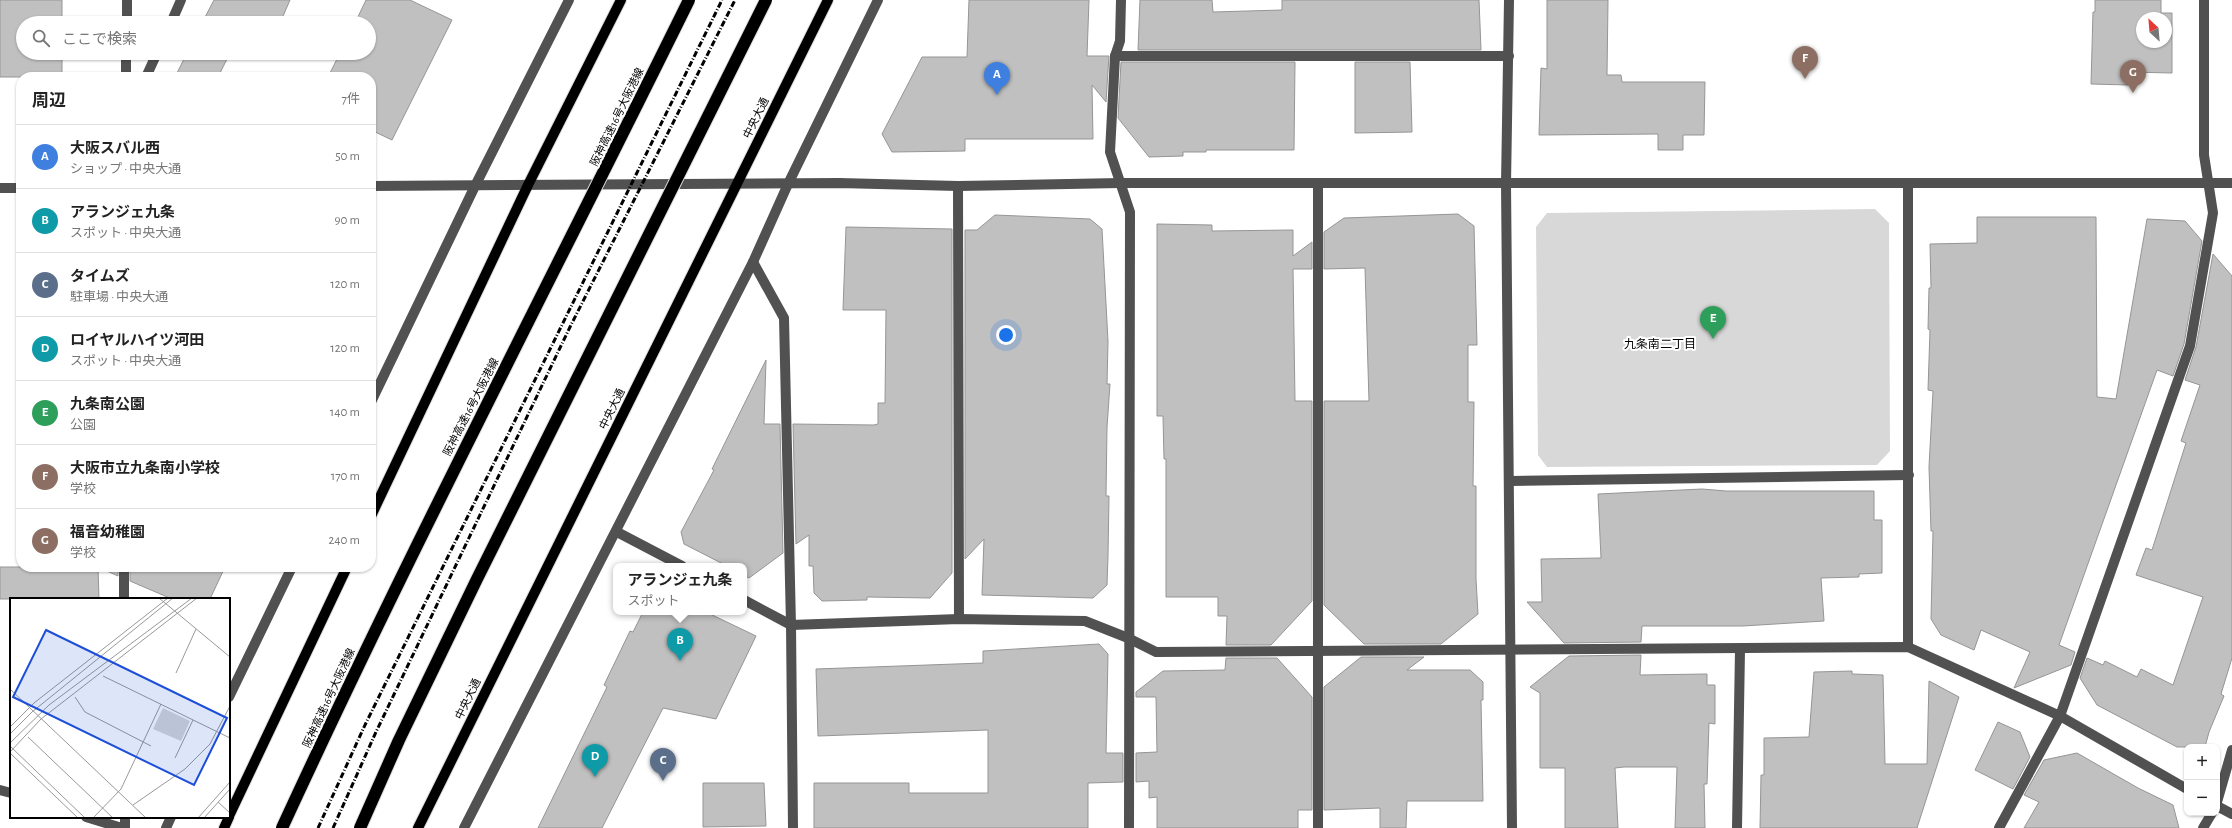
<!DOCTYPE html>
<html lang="ja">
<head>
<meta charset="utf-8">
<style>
	:root { --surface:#fff; --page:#f6f6f6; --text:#222; --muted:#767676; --line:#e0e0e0; --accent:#0f766e }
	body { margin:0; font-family:"Alegreya Sans","Noto Sans JP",sans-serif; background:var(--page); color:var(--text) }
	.controls { position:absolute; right:12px; bottom:12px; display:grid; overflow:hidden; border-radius:8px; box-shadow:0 1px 3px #0004 }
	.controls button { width:36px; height:36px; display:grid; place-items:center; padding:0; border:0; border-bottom:1px solid var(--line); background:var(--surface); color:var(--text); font:20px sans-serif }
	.compass { position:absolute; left:2136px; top:12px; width:36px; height:36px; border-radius:50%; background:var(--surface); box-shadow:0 1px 3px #0004; rotate:334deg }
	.you { position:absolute; left:1006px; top:335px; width:14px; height:14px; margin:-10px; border:3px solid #fff; border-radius:50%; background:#1a73e8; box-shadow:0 0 0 6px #1a73e833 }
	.badge { display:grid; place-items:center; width:26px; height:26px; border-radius:50%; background:var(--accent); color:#fff; font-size:13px; font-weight:700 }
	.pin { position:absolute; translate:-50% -33px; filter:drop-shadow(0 1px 2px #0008) }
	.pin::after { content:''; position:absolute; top:21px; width:14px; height:12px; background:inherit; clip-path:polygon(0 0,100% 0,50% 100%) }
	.popup { position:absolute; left:613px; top:563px; width:134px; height:52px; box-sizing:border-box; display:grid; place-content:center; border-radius:8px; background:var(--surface); filter:drop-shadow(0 1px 3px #0005); font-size:13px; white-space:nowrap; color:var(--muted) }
	.popup b { font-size:15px; color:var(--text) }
	.popup::after { content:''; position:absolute; left:50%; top:100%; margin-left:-8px; border:8px solid transparent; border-top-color:var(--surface) }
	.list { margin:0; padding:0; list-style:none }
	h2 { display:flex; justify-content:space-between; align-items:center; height:52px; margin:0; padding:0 16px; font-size:17px }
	h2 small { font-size:13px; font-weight:400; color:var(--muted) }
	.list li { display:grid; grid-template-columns:26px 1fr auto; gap:12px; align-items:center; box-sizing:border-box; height:64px; padding:0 16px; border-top:1px solid var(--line) }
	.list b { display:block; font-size:15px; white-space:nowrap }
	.list p { margin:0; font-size:13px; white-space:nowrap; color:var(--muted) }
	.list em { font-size:13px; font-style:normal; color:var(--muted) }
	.icon { flex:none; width:22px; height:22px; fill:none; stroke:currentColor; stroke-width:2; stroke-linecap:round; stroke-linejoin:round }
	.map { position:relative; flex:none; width:2232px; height:828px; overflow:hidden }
	.search { position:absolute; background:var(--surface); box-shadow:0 1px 3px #0004; left:16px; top:16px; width:360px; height:44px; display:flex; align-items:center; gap:10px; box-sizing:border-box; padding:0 14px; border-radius:22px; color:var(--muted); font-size:15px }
	.panel { position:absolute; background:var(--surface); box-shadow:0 1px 3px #0004; left:16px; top:72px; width:360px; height:500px; border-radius:16px }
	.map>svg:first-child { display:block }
	.green { fill:#d8d8d8 }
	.building { fill:#c0c0c0; stroke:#959595; fill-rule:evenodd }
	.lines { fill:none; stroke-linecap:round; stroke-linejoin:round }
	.major-casing { stroke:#dbdbdb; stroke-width:12 }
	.minor { stroke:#515151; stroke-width:10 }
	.major { stroke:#000; stroke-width:10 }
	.rail { stroke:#000; stroke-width:3; stroke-dasharray:6 2 1 2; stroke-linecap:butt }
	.highway-bridge-casing { stroke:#dbdbdb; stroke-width:14; stroke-linecap:butt }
	.highway-bridge { stroke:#000; stroke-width:12 }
	.labels { text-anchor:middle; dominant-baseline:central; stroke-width:4; stroke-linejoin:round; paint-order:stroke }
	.street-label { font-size:11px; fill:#000; stroke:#fff }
	.neighbourhood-label { font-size:12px; fill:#000; stroke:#fff }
	.inset-road { fill:none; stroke:#999; stroke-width:1 }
	.view { fill:#1d4ed8; fill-opacity:0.15; stroke:#1d4ed8; stroke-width:2 }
	.inset-edge { fill:none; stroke:#000; stroke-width:2 }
</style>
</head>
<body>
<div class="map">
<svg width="2232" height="828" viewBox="0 0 2232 828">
	<rect width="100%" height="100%" fill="#fff"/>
	<!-- green -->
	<polygon class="green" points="1875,209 1889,223 1890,451 1877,465 1547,467 1538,455 1536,227 1547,213"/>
	<!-- building -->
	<g class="building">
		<polygon points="0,0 62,0 62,23 23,23 23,53 62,53 62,77 0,77"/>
		<polygon points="214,0 290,0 280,23 202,23"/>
		<polygon points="366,0 410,0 452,20 392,140 371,130 371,77 328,77 340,53 369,53 369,23 355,23"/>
		<polygon points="969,0 1089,0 1087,56 1109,56 1106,102 1092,85 1093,139 965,139 965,151 892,152 882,134 922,57 967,57"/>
		<polygon points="1140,0 1212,0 1213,12 1282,10 1282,0 1479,0 1481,50 1138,50"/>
		<polygon points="1547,0 1608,0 1607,75 1621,75 1622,82 1705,82 1704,135 1683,135 1683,150 1658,150 1658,134 1539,135 1541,68 1547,69"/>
		<path d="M2095,0h66v13h11v60l-43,-1 -1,13 -37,-1 2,-72h2zM2142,18h24v24h-24z"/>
		<polygon points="187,53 230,53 218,77 175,77"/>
		<polygon points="249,53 265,53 262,59"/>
		<polygon points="1121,62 1295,62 1294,150 1206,150 1206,152 1183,152 1183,156 1149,157 1118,118"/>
		<polygon points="1355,62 1410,62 1412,132 1355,133"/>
		<polygon points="1458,214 1474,226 1477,345 1468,345 1468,402 1474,402 1473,486 1476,486 1476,579 1478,614 1441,644 1364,644 1324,605 1324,401 1369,401 1365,268 1324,269 1324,232 1344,218"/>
		<polygon points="995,215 1090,219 1102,229 1108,341 1107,384 1110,384 1107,427 1106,496 1109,496 1108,556 1107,585 1093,598 982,595 984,539 965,559 965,230 977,230"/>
		<polygon points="1977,217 2096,217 2097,397 2116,399 2147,219 2185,221 2202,241 2184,344 2173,376 2157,370 2059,645 2075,652 2071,665 2014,688 2030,652 1981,630 1974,650 1941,635 1931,619 1933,531 1931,531 1929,467 1933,391 1928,390 1930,330 1928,329 1929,288 1931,288 1930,244 1977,243"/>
		<polygon points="1157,224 1212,225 1212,231 1293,230 1293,256 1312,242 1312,269 1293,269 1295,401 1312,401 1312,601 1271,645 1226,645 1227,616 1218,616 1218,597 1166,597 1166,459 1164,459 1163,416 1157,416"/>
		<polygon points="846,227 952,229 952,573 930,598 867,597 867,600 822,601 814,593 813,566 809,566 809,535 796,544 793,424 874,425 878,424 878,403 885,403 886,310 843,310"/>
		<polygon points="2213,254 2232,276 2232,658 2221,694 2224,696 2209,732 2205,747 2177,747 2097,705 2080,678 2087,658 2103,665 2105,661 2137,677 2141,669 2173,685 2203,597 2136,575 2146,548 2152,550 2186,443 2181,441 2200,385 2185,380 2196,347"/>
		<polygon points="766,360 764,424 780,424 783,553 749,578 744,575 744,566 727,566 684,544 681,532 714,470 712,469"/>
		<polygon points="1702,489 1726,491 1874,491 1874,520 1882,520 1882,573 1859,574 1859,577 1821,578 1824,621 1743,626 1642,626 1641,642 1564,643 1527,602 1542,602 1541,559 1601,558 1598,494"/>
		<polygon points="0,567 118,567 118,576 98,567 99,599 0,599"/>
		<polygon points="130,567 225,567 210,599 172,599 130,581"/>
		<polygon points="643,612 706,612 756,636 716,719 663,708 602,828 538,828 607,687 604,685 630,631 633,632"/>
		<polygon points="1099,644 1108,654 1106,753 1123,753 1123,782 1088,783 1088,828 814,828 814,783 909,783 909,793 988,793 988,730 818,736 816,669 983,663 983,651"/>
		<polygon points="1641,655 1640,675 1707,674 1707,685 1715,685 1715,724 1709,723 1707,784 1704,784 1705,828 1675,828 1677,767 1624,767 1615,768 1618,828 1565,828 1565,768 1540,768 1540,693 1530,687 1569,656"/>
		<polygon points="1361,657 1424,657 1407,670 1470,670 1483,682 1483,700 1481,700 1483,801 1407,801 1406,828 1380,828 1380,808 1324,810 1324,687"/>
		<polygon points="1226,658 1277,658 1312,697 1312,810 1298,810 1298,828 1157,828 1157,797 1149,798 1149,781 1136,782 1136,753 1157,752 1156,697 1136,697 1136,692 1163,671 1225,670"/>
		<polygon points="1852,671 1852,674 1883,675 1885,764 1927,764 1929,681 1959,697 1917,828 1760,828 1761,775 1764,775 1764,738 1809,737 1814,672"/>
		<polygon points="1998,722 2020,732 2030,757 2013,789 1975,770"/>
		<polygon points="2077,753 2138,788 2173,805 2179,828 2024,828 2039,802 2024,795 2044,760"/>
		<polygon points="703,783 764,783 766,826 703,827"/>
	</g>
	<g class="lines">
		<defs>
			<g id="major">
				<polyline points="371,516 528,185 621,0"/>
				<polyline points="229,816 347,567"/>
				<polyline points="224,828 229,817"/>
				<polyline points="418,828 828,0"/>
			</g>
		</defs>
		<!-- major casing -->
		<use href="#major" class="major-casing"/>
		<!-- minor -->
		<g class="minor">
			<polyline points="1121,0 1120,41 1115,56 1110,152 1130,212 1129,828"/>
			<polyline points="1509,0 1506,184 1512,828"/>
			<polyline points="127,23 127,0"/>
			<polyline points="171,23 181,0"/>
			<polyline points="1115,56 1509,56"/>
			<polyline points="126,77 126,53"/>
			<polyline points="146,77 157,53"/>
			<polyline points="1318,184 1318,828"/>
			<polyline points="1908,184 1908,647"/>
			<polyline points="371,186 839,183 958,186 1120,183 2232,183"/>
			<polyline points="958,186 959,619"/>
			<polyline points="0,188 21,188"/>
			<polyline points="753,262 784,318 791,625 793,828"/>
			<polyline points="371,402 475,186 569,0"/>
			<polyline points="1511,481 1909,475"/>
			<polyline points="617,532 682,566"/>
			<polyline points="124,567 124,599"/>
			<polyline points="744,600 791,625 959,619 1085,621 1128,638 1156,652 1908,647 2060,716 2187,789"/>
			<polyline points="229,697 292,567"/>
			<polyline points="0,790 11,793"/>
			<polyline points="2217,802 2232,750"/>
			<polyline points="2217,806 2232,814"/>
			<polyline points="86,817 122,828"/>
			<polyline points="125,817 125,828"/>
			<polyline points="166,828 171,817"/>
			<polyline points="464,828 753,262 788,184 878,0"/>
			<polyline points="1737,828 1740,650"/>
			<polyline points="1999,828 2060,716 2190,346 2213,213 2204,155 2204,0"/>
			<polyline points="2203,828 2212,813"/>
		</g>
		<!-- major -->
		<use href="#major" class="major"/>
		<!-- rail -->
		<g class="rail">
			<polyline points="318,828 365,725 722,0"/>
			<polyline points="333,828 376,732 570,327 735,0"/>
		</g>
		<defs>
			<g id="highway-bridge">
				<path d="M282,828c129,-280 271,-552 407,-828"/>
				<polyline points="360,828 399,740 476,581 766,0"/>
			</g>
		</defs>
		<!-- highway-bridge casing -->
		<use href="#highway-bridge" class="highway-bridge-casing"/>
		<!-- highway-bridge -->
		<use href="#highway-bridge" class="highway-bridge"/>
	</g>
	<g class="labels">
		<!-- street labels -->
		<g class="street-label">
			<text transform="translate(617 117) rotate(-64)">阪神高速16号大阪港線</text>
			<text transform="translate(756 118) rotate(-64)">中央大通</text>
			<text transform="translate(471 407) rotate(-63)">阪神高速16号大阪港線</text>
			<text transform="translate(612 409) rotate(-64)">中央大通</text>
			<text transform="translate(329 698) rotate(-65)">阪神高速16号大阪港線</text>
			<text transform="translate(468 699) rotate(-64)">中央大通</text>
		</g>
		<!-- neighbourhood labels -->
		<g class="neighbourhood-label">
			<text x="1660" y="344">九条南二丁目</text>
		</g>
	</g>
	<!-- overview -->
	<g transform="translate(10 598)">
		<rect width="220" height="220" fill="#fff"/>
		<path d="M153,110l27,13 -9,20 -28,-12z" fill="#d8d8d8"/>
		<path class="inset-road" d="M149,0l71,59M166,75l20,-44M93,78l127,62M0,91l136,129M65,99l10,15 66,34M0,129l24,-24 134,-105M0,136l22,-22 141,-114M18,139l85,81M0,145l39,-38 143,-107M0,148l75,72M0,154l31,-33 156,-121M0,155l68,65M165,160l18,-38M208,204l12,11M123,207l52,-36 25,-25 20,-38M83,220l28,-29 40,-85M188,220l32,-36M194,220l26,-29"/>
		<path class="view" d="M36,32l181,88 -33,67 -181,-88z"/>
		<rect width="220" height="220" class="inset-edge"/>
	</g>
</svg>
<div class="controls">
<button>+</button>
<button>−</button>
</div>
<svg class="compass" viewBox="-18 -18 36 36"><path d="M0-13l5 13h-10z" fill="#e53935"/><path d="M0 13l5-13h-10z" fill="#767676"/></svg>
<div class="you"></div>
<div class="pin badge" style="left:997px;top:95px;background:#3f7fe0">A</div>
<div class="pin badge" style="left:680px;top:661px;background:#0f9aa8">B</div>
<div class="popup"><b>アランジェ九条</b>スポット</div>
<div class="pin badge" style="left:663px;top:781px;background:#5c6f8a">C</div>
<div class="pin badge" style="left:595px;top:777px;background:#0f9aa8">D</div>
<div class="pin badge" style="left:1713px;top:339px;background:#2e9e5b">E</div>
<div class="pin badge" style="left:1805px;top:79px;background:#8d6e63">F</div>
<div class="pin badge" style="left:2133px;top:93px;background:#8d6e63">G</div>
<div class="search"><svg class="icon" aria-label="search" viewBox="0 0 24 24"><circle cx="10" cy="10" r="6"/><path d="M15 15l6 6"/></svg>ここで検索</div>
<section class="panel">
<h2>周辺<small>7件</small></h2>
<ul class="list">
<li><span class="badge" style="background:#3f7fe0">A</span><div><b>大阪スバル西</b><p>ショップ · 中央大通</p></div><em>50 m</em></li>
<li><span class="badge" style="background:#0f9aa8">B</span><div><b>アランジェ九条</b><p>スポット · 中央大通</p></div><em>90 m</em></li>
<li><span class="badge" style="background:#5c6f8a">C</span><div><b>タイムズ</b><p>駐車場 · 中央大通</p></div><em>120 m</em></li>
<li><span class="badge" style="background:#0f9aa8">D</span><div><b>ロイヤルハイツ河田</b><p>スポット · 中央大通</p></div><em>120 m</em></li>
<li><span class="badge" style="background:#2e9e5b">E</span><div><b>九条南公園</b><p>公園</p></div><em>140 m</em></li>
<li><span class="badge" style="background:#8d6e63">F</span><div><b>大阪市立九条南小学校</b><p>学校</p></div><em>170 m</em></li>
<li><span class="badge" style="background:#8d6e63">G</span><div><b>福音幼稚園</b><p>学校</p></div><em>240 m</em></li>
</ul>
</section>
</div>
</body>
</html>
